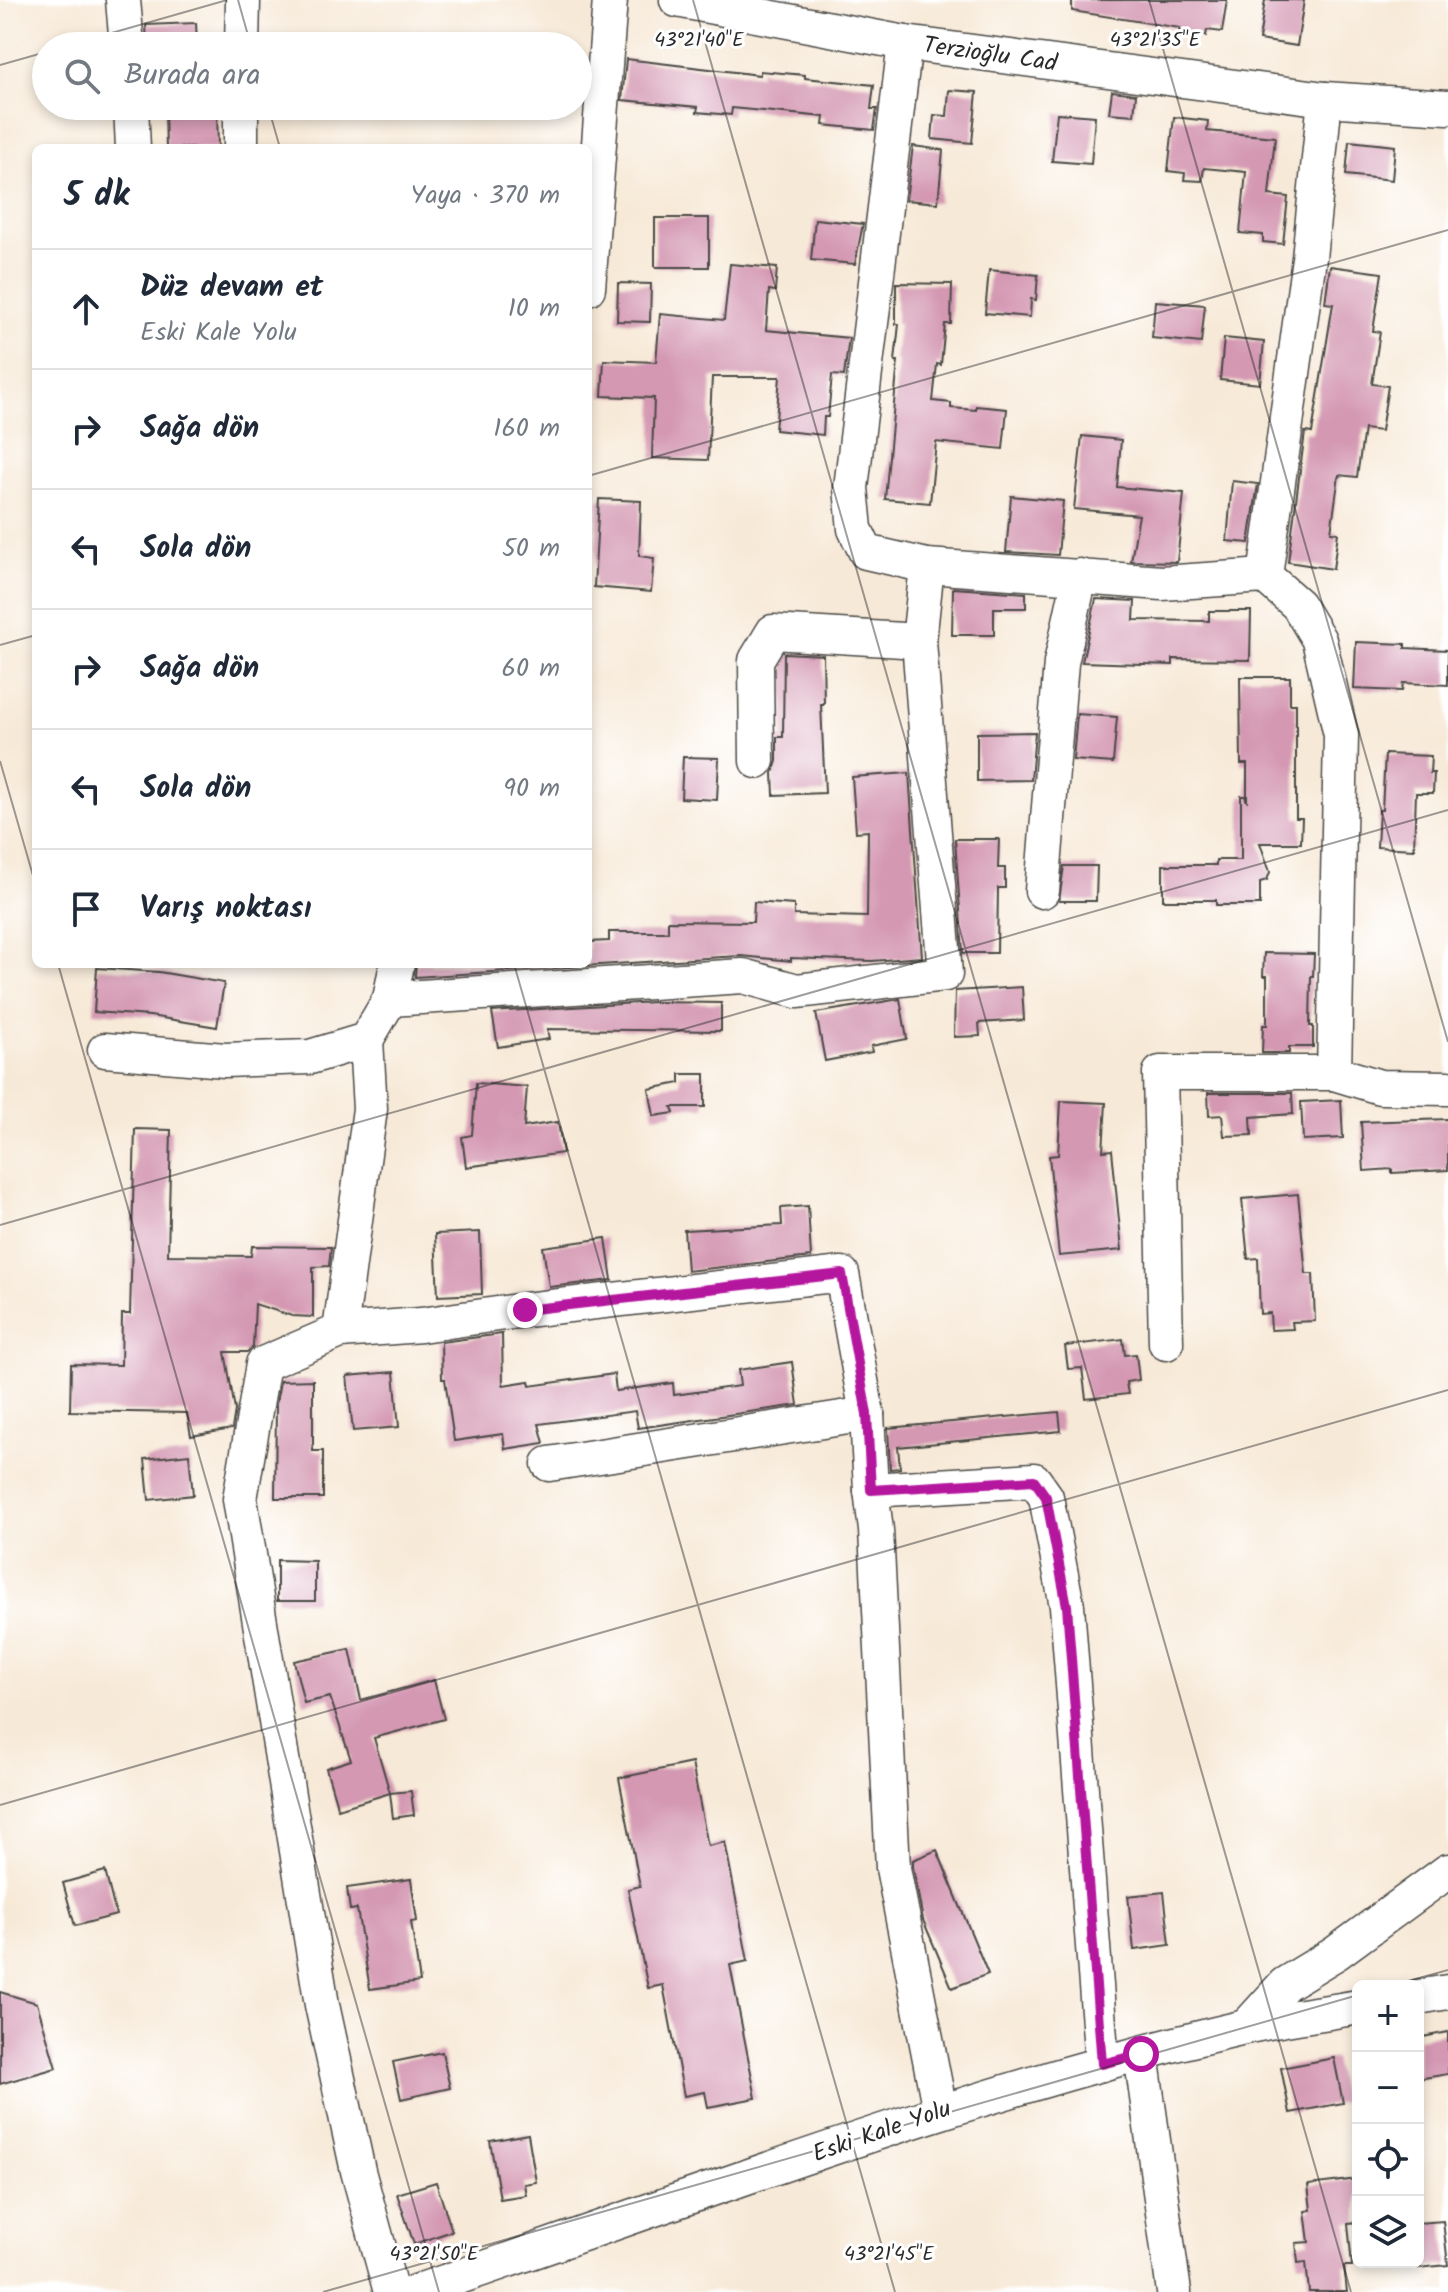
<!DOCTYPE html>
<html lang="tr">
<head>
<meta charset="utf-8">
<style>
	:root { --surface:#fff; --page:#f2f2f3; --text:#1f2937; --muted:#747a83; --line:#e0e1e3 }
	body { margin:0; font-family:Kalam,sans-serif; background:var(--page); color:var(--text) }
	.controls { position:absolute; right:24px; bottom:24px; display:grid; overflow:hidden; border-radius:12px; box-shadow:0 4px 12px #0003 }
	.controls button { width:72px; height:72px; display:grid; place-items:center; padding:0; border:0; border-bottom:2px solid var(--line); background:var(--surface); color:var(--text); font:40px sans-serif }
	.stop { position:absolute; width:24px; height:24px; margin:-18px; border:6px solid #b5179e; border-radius:50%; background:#fff }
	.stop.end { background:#b5179e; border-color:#fff; box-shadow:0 2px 8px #0008 }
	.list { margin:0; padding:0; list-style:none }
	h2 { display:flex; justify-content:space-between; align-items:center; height:104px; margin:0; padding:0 32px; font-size:34px }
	h2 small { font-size:26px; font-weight:400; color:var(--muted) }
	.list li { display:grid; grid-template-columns:52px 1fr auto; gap:24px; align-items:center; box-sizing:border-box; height:120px; padding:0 32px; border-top:2px solid var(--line) }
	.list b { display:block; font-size:30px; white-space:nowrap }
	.list p { margin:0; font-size:26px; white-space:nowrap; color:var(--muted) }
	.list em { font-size:26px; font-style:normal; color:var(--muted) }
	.icon { flex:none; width:44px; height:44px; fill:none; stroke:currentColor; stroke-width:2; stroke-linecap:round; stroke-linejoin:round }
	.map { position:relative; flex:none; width:1448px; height:2292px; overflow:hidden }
	.search { position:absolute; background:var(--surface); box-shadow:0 4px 12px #0003; left:32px; top:32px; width:560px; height:88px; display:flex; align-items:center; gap:20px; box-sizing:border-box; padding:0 28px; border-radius:44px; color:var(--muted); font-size:30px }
	.panel { position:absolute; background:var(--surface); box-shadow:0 4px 12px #0003; left:32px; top:144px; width:560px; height:824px; border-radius:12px }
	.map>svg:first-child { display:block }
	.building { fill:#d498b2 }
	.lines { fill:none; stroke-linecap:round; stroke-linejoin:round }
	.minor-casing { stroke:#4a4845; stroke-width:37 }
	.minor { stroke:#fff; stroke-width:34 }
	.route { stroke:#b5179e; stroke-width:10 }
	.ticks { fill:none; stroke:#2b2b2b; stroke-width:2; stroke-opacity:0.45 }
	.labels { text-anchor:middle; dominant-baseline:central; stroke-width:6; stroke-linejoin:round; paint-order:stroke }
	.street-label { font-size:24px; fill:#2b2b2b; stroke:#fff }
	.ticks-label { font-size:20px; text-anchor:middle; fill:#2b2b2b; stroke:#fff; stroke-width:6; stroke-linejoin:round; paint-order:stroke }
</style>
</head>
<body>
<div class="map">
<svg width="1448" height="2292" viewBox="0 0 1448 2292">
	<rect width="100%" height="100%" fill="#fff"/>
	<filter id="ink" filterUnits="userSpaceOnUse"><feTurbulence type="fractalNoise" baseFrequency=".0125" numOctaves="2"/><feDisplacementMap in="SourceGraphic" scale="16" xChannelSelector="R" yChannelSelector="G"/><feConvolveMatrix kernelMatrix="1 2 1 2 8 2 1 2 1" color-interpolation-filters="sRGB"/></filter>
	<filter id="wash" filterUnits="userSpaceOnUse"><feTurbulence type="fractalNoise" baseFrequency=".006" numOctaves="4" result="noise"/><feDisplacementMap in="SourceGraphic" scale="32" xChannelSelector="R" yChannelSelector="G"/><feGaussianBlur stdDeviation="1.8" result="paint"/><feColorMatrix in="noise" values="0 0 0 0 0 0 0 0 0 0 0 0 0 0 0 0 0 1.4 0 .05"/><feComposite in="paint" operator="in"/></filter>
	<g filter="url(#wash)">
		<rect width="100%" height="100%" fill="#f7e9d7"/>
		<g id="blocks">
			<!-- building -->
			<g class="building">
				<polygon points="1072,0 1227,0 1222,32 1207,30 1206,36 1179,31 1180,28 1072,11"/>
				<polygon points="1265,0 1304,0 1297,46 1259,40"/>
				<polygon points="196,23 197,46 147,46 146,25"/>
				<polygon points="626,59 760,75 760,71 805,75 805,78 874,85 871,109 877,109 874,130 823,125 824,117 732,108 731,115 697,112 698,107 622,100"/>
				<polygon points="949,90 977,92 972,143 932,139 934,115 947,116"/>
				<polygon points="1112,91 1136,94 1134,115 1109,113"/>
				<polygon points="165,111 217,111 218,148 166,148"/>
				<polygon points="1057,113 1095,116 1091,164 1052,161"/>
				<polygon points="1174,117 1208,121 1207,131 1275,137 1269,195 1288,197 1283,244 1263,242 1263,235 1240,233 1246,172 1204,168 1202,181 1184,180 1185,173 1168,171"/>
				<polygon points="1349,141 1395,146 1392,180 1346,175"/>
				<polygon points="913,146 943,150 938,203 906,200"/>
				<rect x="655" y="218" width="54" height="49"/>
				<polygon points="815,219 863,224 855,264 811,260"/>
				<polygon points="730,264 777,268 775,291 769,290 766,330 849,338 844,376 832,375 828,417 824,417 823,435 775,430 780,377 712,377 708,460 652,458 654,398 602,396 604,360 656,362 660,314 724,320"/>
				<polygon points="1330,266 1382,273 1373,331 1380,332 1372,384 1388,386 1381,431 1364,429 1357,477 1339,475 1331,532 1338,533 1333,569 1288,562 1305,432 1312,433 1333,304 1325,303"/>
				<polygon points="989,270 1038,275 1036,300 1031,299 1030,317 985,313"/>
				<polygon points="618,283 651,284 650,322 617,321"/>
				<polygon points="896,283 952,284 951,324 945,324 941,365 937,364 933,401 951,403 951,408 976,410 976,406 1007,409 1003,449 936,442 930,503 885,499 898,361 895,361 899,324 896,324"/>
				<polygon points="1155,301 1205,305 1201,343 1152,338"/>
				<polygon points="1224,338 1264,342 1260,384 1220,380"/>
				<polygon points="1082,436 1121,440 1117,487 1184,493 1177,562 1131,561 1139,515 1074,509"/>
				<polygon points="1232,481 1258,484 1249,543 1227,541"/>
				<polygon points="1011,496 1063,501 1058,555 1006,552"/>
				<polygon points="599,499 641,501 639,556 654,558 651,592 594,587"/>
				<polygon points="953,588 1026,593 1026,608 994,608 994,635 952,635"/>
				<polygon points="1096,599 1135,601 1134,620 1209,621 1209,611 1251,611 1250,660 1173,659 1173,665 1082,662"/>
				<polygon points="1356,642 1405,644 1405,648 1448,650 1448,685 1403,683 1402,691 1354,689"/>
				<polygon points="784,653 823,655 824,704 821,704 825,793 774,795 773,773 777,761 777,737 783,737"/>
				<polygon points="1240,677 1290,677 1290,704 1296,704 1296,818 1302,818 1301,843 1260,843 1270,872 1267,880 1260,882 1260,905 1216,905 1216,900 1163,900 1163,865 1216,865 1216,860 1241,860 1241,796 1245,796 1247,802 1247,764 1241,764"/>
				<polygon points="1077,714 1117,717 1113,763 1073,760"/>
				<polygon points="1035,732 1031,780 977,781 977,733"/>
				<polygon points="1385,754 1431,756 1430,773 1434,773 1433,793 1416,793 1414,849 1377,847 1379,810 1382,810"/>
				<polygon points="683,757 719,758 717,800 681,798"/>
				<polygon points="909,773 922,957 872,961 791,958 791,961 742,956 722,957 415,977 416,964 588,964 588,942 609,941 609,932 668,932 668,921 753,922 754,902 794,905 794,915 867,917 868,831 856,832 852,777"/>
				<polygon points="955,839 999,839 998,868 1005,868 1005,888 998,888 997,953 963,953"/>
				<polygon points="1064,866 1097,866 1096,901 1059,901"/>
				<polygon points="1264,953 1314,954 1313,976 1311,976 1310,1026 1313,1026 1313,1047 1289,1047 1289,1053 1262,1053 1263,1025 1267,1025 1267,976 1263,976"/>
				<polygon points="97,968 159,972 224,983 217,1027 150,1016 94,1012"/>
				<polygon points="1022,987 1024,1020 979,1023 980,1036 954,1037 955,991"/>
				<polygon points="900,999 907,1039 871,1046 872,1052 825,1061 816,1013"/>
				<polygon points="654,1002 721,1003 721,1031 547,1029 549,1039 498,1047 492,1012"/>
				<polygon points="680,1074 705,1074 705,1107 672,1107 674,1113 654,1116 649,1089 680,1083"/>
				<polygon points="476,1083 527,1087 524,1127 558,1122 563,1153 466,1167 462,1137 472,1135"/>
				<polygon points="1208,1093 1292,1093 1293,1114 1251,1117 1252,1135 1224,1136 1222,1115 1209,1116"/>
				<polygon points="1341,1100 1343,1138 1303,1140 1301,1102"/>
				<polygon points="1061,1101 1106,1103 1103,1151 1112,1150 1122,1250 1059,1256 1049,1156 1058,1155"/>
				<polygon points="1448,1119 1448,1170 1392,1173 1392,1169 1364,1171 1361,1122"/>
				<polygon points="135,1129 171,1130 168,1255 251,1256 252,1246 331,1247 329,1266 313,1267 313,1317 292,1316 255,1304 253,1347 247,1352 225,1352 235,1410 232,1429 191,1436 187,1413 70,1411 71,1364 121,1365 122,1314 130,1314"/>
				<polygon points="1298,1194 1306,1274 1313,1274 1315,1321 1292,1322 1293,1329 1271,1330 1270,1313 1260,1314 1258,1258 1248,1259 1242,1199"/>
				<polygon points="808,1206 811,1257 687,1271 684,1230 782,1225 781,1208"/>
				<polygon points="480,1232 482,1294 438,1296 435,1234"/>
				<polygon points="606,1238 612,1280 549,1287 543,1247"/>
				<polygon points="502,1334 503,1385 529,1381 530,1386 614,1374 616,1391 673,1383 674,1395 740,1386 738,1370 792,1362 798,1405 638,1428 635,1411 539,1424 544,1443 505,1449 503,1434 454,1441 445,1379 442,1379 441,1342"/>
				<polygon points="1123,1339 1125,1355 1136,1354 1139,1380 1126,1382 1128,1394 1086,1399 1082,1368 1068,1369 1065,1346"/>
				<polygon points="394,1372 399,1427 353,1431 347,1376"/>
				<polygon points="313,1380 313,1451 323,1451 323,1498 275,1498 276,1404 280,1381"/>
				<polygon points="1059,1412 1061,1431 898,1447 900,1468 890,1469 888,1428"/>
				<polygon points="189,1454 193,1495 149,1500 145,1459"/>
				<polygon points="277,1560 315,1561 315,1601 277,1601"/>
				<polygon points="350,1649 361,1700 434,1680 444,1719 374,1738 390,1793 338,1809 326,1768 351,1760 330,1697 304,1703 294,1661"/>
				<polygon points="692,1763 708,1846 725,1842 748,1961 730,1965 756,2098 708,2107 705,2092 684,2096 663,1985 648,1988 628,1889 640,1886 619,1778"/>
				<polygon points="411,1791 414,1815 393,1818 390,1793"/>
				<polygon points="937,1850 988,1974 952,1988 923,1920 913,1867 913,1860"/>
				<polygon points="105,1871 116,1915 75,1926 63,1883"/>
				<polygon points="411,1879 417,1921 411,1922 420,1982 370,1989 357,1909 350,1910 347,1888"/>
				<polygon points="1164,1892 1170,1945 1134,1950 1128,1896"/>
				<polygon points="0,1992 37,2003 56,2068 0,2084"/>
				<polygon points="1448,2032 1448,2074 1418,2079 1418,2038"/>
				<polygon points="442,2052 450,2088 401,2099 393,2062"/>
				<polygon points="1334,2058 1343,2103 1290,2113 1281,2068"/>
				<polygon points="528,2134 536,2182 524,2184 526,2195 500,2199 490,2141"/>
				<polygon points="1358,2179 1358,2222 1348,2223 1352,2266 1344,2266 1347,2292 1309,2292 1306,2262 1298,2263 1296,2243 1309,2242 1305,2211 1311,2210 1308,2185"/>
				<polygon points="436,2182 452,2231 414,2244 397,2194"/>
				<polygon points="1443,2221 1448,2265 1418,2268 1418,2223"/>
			</g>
		</g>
	</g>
	<g filter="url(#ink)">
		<use href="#blocks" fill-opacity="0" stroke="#4a4845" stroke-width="2"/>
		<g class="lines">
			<defs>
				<g id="minor">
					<polyline points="123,0 127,46"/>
					<polyline points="677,0 905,43 1325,99 1448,107"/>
					<polyline points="905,43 851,488 855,529 866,552 927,566 1162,583 1265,576 1298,605 1319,640 1341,735 1334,1073 1380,1087 1448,1088"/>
					<polyline points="242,46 243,0"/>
					<polyline points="131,106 133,148"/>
					<polyline points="241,148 241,106"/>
					<polyline points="588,288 610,0"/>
					<polyline points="1265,576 1309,258 1325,99"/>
					<polyline points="757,761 756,660 773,632 919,641"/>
					<polyline points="1042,891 1061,663 1080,576"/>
					<polyline points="390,999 743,976 797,991 945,974 919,641 927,566"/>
					<polyline points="105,1050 225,1060 310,1057 366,1040 390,999 397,964"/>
					<polyline points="340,1331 370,1109 366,1040"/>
					<polyline points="1166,1343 1160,1073 1334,1073"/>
					<polyline points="549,1464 867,1414"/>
					<polyline points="871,1490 1034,1480 1046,1497 1067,1606 1102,2064"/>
					<polyline points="1418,1997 1448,1992"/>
					<polyline points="1247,2026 1285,1984 1336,1953 1448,1871"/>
					<polyline points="1141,2054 1174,2292"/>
					<polyline points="391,2292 358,2171 322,2005 240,1499 263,1364 340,1331 421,1325 525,1310 842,1274 867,1414 871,1490 876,1530 893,1868 940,2111"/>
					<path d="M415,2292c275,-93 547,-199 830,-265 37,-9 75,-13 113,-20"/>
				</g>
			</defs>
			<!-- minor casing -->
			<use href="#minor" class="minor-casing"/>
			<!-- minor -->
			<use href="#minor" class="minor"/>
		</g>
	</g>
	<g class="lines" filter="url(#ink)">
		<!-- route -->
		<polyline class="route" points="525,1310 842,1274 867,1414 871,1490 1034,1480 1046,1497 1067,1606 1102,2064 1141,2054"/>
	</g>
	<!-- ticks -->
	<path class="ticks" d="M238,0l13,46M693,0l658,2292M1149,0l299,1042M66,46l161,-46M0,65l46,-13M268,106l12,42M588,476l860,-246M0,645l36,-10M0,761l36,125M58,964l381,1328M514,964l381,1328M0,1225l1448,-415M0,1805l1448,-415M1390,1986l58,-16M323,2292l1035,-297"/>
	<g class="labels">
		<!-- street labels -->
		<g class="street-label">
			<text transform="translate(990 55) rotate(8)">Terzioğlu Cad</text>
			<text transform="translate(882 2132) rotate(-19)">Eski Kale Yolu</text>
		</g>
	</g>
	<g class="ticks-label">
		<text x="699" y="46">43°21'40"E</text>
		<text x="1155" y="46">43°21'35"E</text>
		<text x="434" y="2260">43°21'50"E</text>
		<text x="889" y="2260">43°21'45"E</text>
	</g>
</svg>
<div class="controls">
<button>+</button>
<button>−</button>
<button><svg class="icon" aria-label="locate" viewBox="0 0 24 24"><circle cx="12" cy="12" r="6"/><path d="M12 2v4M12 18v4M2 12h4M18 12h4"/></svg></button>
<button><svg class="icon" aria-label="layers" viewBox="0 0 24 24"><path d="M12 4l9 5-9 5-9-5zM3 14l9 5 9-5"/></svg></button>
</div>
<div class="stop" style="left:1141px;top:2054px"></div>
<div class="stop end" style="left:525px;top:1310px"></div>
<div class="search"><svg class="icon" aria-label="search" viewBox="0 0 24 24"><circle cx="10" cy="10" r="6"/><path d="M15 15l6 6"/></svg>Burada ara</div>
<section class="panel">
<h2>5 dk<small>Yaya · 370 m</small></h2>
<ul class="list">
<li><svg class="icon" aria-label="ahead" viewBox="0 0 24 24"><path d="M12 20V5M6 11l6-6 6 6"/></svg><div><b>Düz devam et</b><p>Eski Kale Yolu</p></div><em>10 m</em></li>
<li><svg class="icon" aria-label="right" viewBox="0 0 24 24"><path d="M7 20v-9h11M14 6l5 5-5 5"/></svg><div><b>Sağa dön</b></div><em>160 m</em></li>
<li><svg class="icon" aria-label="left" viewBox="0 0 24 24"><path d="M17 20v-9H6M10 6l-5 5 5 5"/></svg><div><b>Sola dön</b></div><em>50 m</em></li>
<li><svg class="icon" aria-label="right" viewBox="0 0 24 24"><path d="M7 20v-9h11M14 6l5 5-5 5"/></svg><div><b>Sağa dön</b></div><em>60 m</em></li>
<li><svg class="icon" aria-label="left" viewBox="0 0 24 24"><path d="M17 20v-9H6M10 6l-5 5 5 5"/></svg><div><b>Sola dön</b></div><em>90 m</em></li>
<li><svg class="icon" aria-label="arrive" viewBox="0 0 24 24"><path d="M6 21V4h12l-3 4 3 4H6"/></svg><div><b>Varış noktası</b></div></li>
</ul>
</section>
</div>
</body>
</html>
